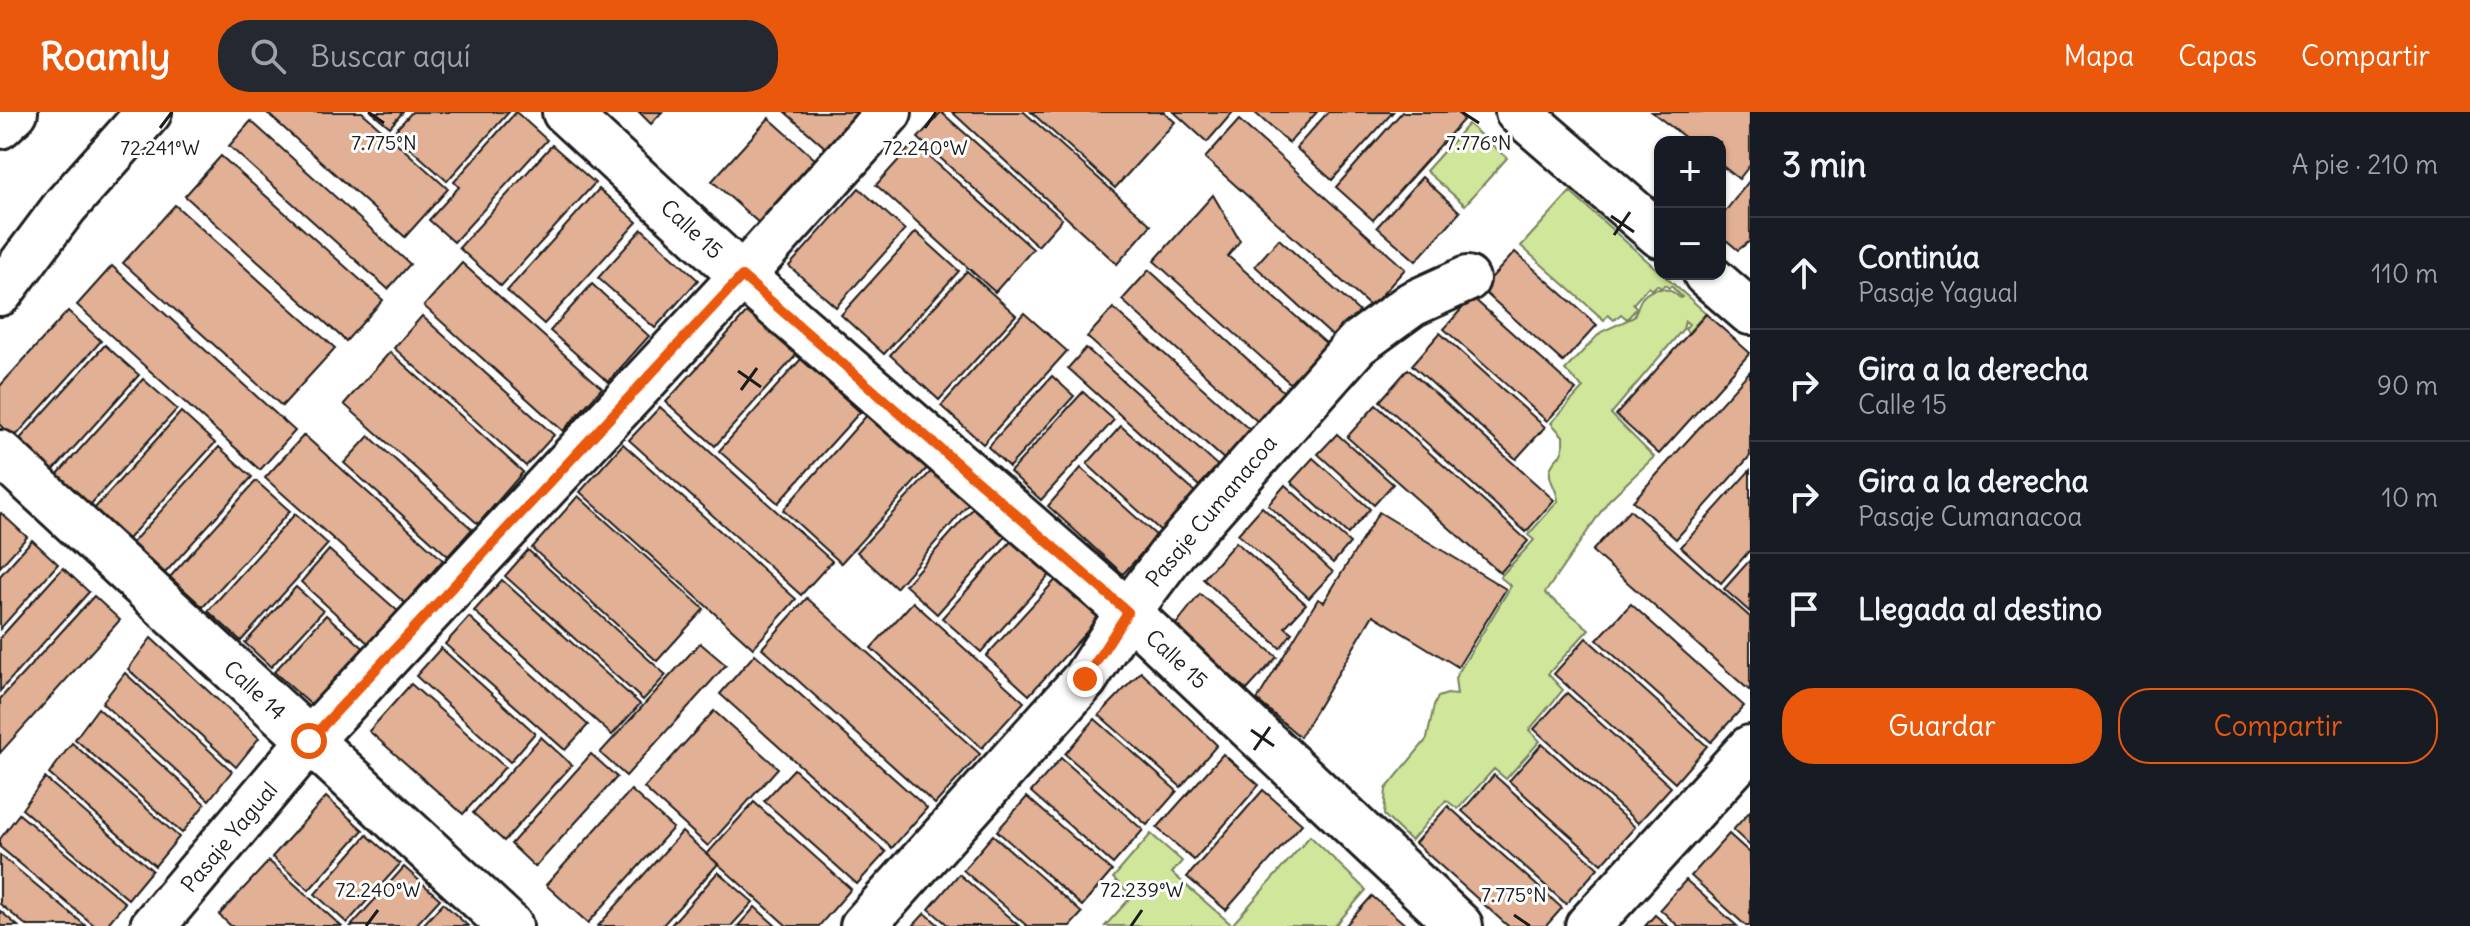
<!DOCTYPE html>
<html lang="es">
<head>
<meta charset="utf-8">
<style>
	:root { --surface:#171b24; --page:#242831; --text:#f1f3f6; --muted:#9ea1a6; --line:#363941; --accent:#ea580c }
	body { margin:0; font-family:Delius,sans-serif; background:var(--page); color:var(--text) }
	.controls { position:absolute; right:24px; top:24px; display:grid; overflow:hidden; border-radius:16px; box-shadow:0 2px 6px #0004 }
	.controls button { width:72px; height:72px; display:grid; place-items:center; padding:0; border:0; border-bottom:2px solid var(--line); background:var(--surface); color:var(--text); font:40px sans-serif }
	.stop { position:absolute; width:24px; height:24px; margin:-18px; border:6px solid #ea580c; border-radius:50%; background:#fff }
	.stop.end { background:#ea580c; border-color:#fff; box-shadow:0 2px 8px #0008 }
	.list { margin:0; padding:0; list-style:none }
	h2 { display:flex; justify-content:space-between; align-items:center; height:104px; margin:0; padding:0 32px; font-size:34px }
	h2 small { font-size:26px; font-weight:400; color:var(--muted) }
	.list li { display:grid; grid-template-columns:52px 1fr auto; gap:24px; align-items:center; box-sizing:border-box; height:112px; padding:0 32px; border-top:2px solid var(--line) }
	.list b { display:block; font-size:30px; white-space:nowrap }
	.list p { margin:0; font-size:26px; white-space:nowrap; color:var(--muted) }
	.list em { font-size:26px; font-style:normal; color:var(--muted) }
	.actions { display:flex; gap:16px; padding:24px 32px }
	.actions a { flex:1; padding:18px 0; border:2px solid var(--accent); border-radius:32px; text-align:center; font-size:28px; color:var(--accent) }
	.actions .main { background:var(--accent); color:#fff }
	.icon { flex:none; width:44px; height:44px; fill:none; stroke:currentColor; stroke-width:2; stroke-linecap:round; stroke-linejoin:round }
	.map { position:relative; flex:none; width:1750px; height:814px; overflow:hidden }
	header { display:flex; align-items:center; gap:48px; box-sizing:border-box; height:112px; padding:0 40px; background:var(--accent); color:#fff }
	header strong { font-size:38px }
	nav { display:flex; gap:44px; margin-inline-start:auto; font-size:28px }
	.search { width:560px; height:72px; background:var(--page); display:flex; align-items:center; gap:20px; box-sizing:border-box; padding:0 28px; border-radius:32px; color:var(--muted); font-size:30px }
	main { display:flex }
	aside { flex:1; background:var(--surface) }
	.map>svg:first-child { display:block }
	.green { fill:#cfe69b; stroke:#76815c; stroke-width:2 }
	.building { fill:#e2b094; stroke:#1c1c1c; stroke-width:2 }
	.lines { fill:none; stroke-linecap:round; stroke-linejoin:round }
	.minor-casing { stroke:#1c1c1c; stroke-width:50 }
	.highway-casing { stroke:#1c1c1c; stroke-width:50 }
	.minor { stroke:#fff; stroke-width:44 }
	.highway { stroke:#fff; stroke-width:44 }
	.route { stroke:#ea580c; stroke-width:10 }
	.ticks { fill:none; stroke:#1c1c1c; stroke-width:3 }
	.labels { text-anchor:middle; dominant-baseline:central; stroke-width:6; stroke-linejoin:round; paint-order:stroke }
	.street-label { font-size:22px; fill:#1c1c1c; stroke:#fff }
	.ticks-label { font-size:20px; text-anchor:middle; fill:#1c1c1c; stroke:#fff; stroke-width:6; stroke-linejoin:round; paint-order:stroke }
</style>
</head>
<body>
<header>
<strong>Roamly</strong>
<div class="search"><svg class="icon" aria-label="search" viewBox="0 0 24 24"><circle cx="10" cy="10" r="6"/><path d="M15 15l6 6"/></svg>Buscar aquí</div>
<nav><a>Mapa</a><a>Capas</a><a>Compartir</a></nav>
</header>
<main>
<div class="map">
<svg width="1750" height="814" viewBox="0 0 1750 814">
	<rect width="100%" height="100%" fill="#fff"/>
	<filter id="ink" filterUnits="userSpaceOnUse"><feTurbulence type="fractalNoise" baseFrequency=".0125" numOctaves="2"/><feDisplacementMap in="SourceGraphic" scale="16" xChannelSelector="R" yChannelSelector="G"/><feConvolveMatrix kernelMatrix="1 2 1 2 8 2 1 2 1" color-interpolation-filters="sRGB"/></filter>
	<g filter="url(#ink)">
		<!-- green -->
		<g class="green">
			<polygon points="1468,12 1507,46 1465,93 1426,59"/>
			<path d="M1570,80l136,121 -18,20 -3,-4 4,-5 -4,-3 -2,8 -72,85 43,43 -45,43 -64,93 44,36 -41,45 15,16 -34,40 11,11 -34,38 -12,-10 -36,40 -12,-9 -35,41 -27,-26 2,-26 41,-50 7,-34 4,-8 9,-3 10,1 -2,-17 56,-92 -11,-9 34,-37 -6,-5 30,-34c0,-11 -12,-23 -7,-34 8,-16 13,-6 12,-31l-12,-13 32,-35 -18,-18 36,-38 33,-15c3,-6 4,-14 8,-19 11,-13 28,-11 38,0l2,-1 -11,-11 -2,2 -4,-3 -4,3 -4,-3 -5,5 -4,-3 -15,17 4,4 -10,11 -6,-5 -7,6 -6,-5 -4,5 -83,-74z"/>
			<polygon points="1151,722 1182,749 1172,761 1232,813 1310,724 1366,778 1335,814 1105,814 1132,784 1113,766"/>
		</g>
		<!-- building -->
		<g class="building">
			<polygon points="266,0 362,0 448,77 405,125"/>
			<polygon points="372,0 403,0 390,15"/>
			<polygon points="412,0 509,0 447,69 393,21"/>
			<polygon points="516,0 547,28 454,130 429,108 459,75 454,70"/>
			<polygon points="639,0 662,0 651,12"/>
			<polygon points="785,0 862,0 828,38"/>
			<polygon points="941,0 1062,107 1038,134 918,26"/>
			<polygon points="952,0 1024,0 1151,113 1117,152"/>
			<polygon points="1031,0 1164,0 1175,10 1115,76"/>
			<polygon points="1174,0 1233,0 1207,30"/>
			<polygon points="1254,0 1317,0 1289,31"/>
			<polygon points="1328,0 1393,0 1332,68 1296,36"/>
			<polygon points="1402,0 1457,0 1464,7 1373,108 1336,75"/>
			<polygon points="1652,0 1750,0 1750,53 1739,67 1720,52 1720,30 1691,30"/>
			<polygon points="769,6 817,49 760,112 712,69"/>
			<polygon points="1239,8 1405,157 1371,195 1205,46"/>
			<polygon points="251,9 410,152 388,177 229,34"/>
			<polygon points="914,31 1033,137 995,180 876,73"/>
			<polygon points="552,33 595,71 501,174 459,136"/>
			<polygon points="221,44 383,188 346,229 185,84"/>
			<polygon points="1422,65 1460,100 1416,149 1377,115"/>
			<polygon points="1750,68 1750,129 1738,138 1720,123 1720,106"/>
			<polygon points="859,76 905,118 836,195 789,154"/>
			<polygon points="599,77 637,110 544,212 507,179"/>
			<polygon points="1213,83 1240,129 1228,144 1327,232 1291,272 1154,149"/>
			<polygon points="175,93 335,236 282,294 123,151"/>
			<polygon points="642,117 698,168 655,216 598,166"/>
			<polygon points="916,120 959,159 884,242 841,203"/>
			<polygon points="1279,127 1363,203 1339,230 1255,154"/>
			<polygon points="1515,140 1597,213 1563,250 1481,177"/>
			<polygon points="462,151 602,276 563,319 424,194"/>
			<polygon points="112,154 295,319 260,358 77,193"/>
			<polygon points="1149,158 1284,280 1258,310 1122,188"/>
			<polygon points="967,159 1016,203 939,288 890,243"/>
			<polygon points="592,172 649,224 608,270 550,219"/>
			<polygon points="1472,185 1576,278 1547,309 1444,217"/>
			<polygon points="1113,196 1251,319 1225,348 1087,225"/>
			<polygon points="750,197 799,240 715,334 666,290"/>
			<polygon points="68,199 101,229 14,326 0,313 0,274"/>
			<polygon points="1024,201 1067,239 983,332 941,294"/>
			<polygon points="1706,202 1750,241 1659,342 1616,303"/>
			<polygon points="422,204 554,323 526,354 394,236"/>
			<polygon points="1440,221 1545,315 1516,347 1412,253"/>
			<polygon points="105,233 139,263 52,360 18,329"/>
			<polygon points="1086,236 1218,354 1199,374 1068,256"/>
			<polygon points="390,240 523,360 478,412 344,292"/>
			<polygon points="801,247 860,300 778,391 719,339"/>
			<polygon points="1408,257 1554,388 1526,420 1380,289"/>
			<polygon points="1750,259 1750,344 1676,427 1633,389"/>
			<polygon points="1052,264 1074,284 1009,355 988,335"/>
			<polygon points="143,267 177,297 90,393 56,364"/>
			<polygon points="1083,280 1114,308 1041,388 1010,360"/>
			<polygon points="1376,293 1528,429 1500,461 1347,325"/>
			<polygon points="660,295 832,449 801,483 629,328"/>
			<polygon points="181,300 215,331 128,427 94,397"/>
			<polygon points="868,302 928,355 841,451 783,398"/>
			<polygon points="1121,314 1196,381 1162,420 1087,352"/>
			<polygon points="1337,322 1393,372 1374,393 1318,342"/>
			<polygon points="304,323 443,448 405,491 265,366"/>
			<polygon points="369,324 472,417 448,444 344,351"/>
			<polygon points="623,332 796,487 753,536 580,380"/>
			<polygon points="219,335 252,365 165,461 132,431"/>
			<polygon points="1313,346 1370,397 1348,422 1291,370"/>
			<polygon points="936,354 973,387 896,476 857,440"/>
			<polygon points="1081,356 1157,424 1123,462 1048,394"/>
			<polygon points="1750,358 1750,438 1721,471 1681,435"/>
			<polygon points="256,369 290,399 203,495 170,465"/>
			<polygon points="1285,373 1350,431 1333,451 1268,393"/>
			<polygon points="578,384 704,497 657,549 532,436"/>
			<polygon points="977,392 1009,421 937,502 905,473"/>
			<polygon points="1262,395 1333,460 1309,486 1238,422"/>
			<polygon points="1630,398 1750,505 1750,579 1592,439"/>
			<polygon points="1379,400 1506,477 1458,555 1373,503 1300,625 1257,588 1318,487 1324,490"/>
			<polygon points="1,401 27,425 0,455 0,402"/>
			<polygon points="295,402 328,432 241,529 208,499"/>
			<polygon points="1016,424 1055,457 981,540 942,506"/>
			<polygon points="32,428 58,452 0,517 0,464"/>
			<polygon points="1236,430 1306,492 1285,515 1292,521 1280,536 1203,467"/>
			<polygon points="329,438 400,501 370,533 301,470"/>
			<polygon points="528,438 666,563 643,588 505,464"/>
			<polygon points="1750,448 1750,500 1724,477"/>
			<polygon points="63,456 89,480 0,579 0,526"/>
			<polygon points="1060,463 1102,503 1029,583 986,544"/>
			<polygon points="502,468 640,592 612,623 474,499"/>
			<polygon points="296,475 323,499 271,555 245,531"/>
			<polygon points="1200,482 1277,545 1247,578 1173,516"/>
			<polygon points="94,484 120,508 0,641 0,587"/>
			<polygon points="807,486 980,642 935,692 762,536"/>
			<polygon points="913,490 1024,590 982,636 871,536"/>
			<polygon points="1631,492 1744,594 1711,630 1597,528"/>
			<polygon points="326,503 368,540 316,597 274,560"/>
			<polygon points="469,505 588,613 565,638 445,532"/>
			<polygon points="151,526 259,626 236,655 128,557"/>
			<polygon points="1586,526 1707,634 1675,671 1554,562"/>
			<polygon points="700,531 726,553 626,664 600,641"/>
			<polygon points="441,536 535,621 510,650 416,564"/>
			<polygon points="755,542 927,696 892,736 720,582"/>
			<polygon points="1141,560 1217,633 1181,675 1099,603"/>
			<polygon points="125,561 232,659 209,688 102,591"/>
			<polygon points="411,572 505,655 463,702 369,619"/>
			<polygon points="1567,581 1671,675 1638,711 1534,617"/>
			<polygon points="98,596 205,692 182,721 75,627"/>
			<polygon points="714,599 778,656 708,734 644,676"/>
			<polygon points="1095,607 1177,679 1147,713 1065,642"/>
			<polygon points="541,625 572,653 504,729 473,701"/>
			<polygon points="72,631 179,725 155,754 49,662"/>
			<polygon points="1542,632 1635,715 1602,752 1509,669"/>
			<polygon points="591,642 617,665 535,755 511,732"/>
			<polygon points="1223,642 1259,673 1194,748 1157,716"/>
			<polygon points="1061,646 1143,718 1113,752 1031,680"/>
			<polygon points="794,657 886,740 857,772 764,689"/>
			<polygon points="1494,663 1598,756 1566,792 1462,699"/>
			<polygon points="45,666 152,758 128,787 22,697"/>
			<polygon points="631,678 673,716 588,811 546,773"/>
			<polygon points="1263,678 1302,712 1226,798 1187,765"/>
			<polygon points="326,685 363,718 309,778 272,745"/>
			<polygon points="1027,685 1112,759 1082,794 997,719"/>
			<polygon points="754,690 851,777 819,814 787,814 707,742"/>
			<polygon points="1448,694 1562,796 1546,814 1508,814 1415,731"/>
			<polygon points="1750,699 1750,734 1733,718"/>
			<polygon points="19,702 125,791 106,814 95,814 0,735 0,727"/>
			<polygon points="682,720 718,752 662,814 598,814"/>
			<polygon points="1729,722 1750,741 1750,814 1746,814 1691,764"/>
			<polygon points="367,723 400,752 347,811 315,782"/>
			<polygon points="993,723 1082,801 1070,814 1027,814 963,758"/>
			<polygon points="0,743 86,814 27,814 0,792"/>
			<polygon points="269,749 341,814 231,814 219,803"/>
			<polygon points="404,755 440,787 415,814 351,814"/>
			<polygon points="718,760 753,790 731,814 670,814"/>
			<polygon points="959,762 1019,814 949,814 929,797"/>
			<polygon points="1686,768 1737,814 1678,814 1660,797"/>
			<polygon points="1372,784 1407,814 1345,814"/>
			<polygon points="443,791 468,814 422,814"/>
			<polygon points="755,795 776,814 738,814"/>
			<polygon points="0,799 18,814 0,814"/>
			<polygon points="925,801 940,814 913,814"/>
			<polygon points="1655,803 1668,814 1645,814"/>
		</g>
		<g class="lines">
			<defs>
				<g id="minor">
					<polyline points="565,0 742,164 1128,500 1460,814"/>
					<polyline points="1518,0 1660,123"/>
					<polyline points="1706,162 1750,200"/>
					<polyline points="0,181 66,93 149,0"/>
					<polyline points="0,341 510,814"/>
					<polyline points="153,814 309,629 742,164 889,0"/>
					<polyline points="863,814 1085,567 1128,500 1173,440 1357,232 1412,192 1467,167"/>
					<polyline points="1588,814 1750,636"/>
				</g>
				<polyline id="highway" points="0,14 15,0"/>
			</defs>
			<!-- minor casing -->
			<use href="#minor" class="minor-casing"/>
			<!-- highway casing -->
			<use href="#highway" class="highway-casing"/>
			<!-- minor -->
			<use href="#minor" class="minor"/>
			<!-- highway -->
			<use href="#highway" class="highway"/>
		</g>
	</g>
	<g class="lines" filter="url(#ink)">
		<!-- route -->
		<polyline class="route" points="309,629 742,164 1128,500 1085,567"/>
	</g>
	<!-- ticks -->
	<path class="ticks" d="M368,0l16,11M1462,0l17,11M160,16l12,-16M925,16l11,-16M1611,104l23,16M1614,123l16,-23M738,259l23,16M741,278l16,-22M1251,618l23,16M1254,638l16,-23M1514,803l16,11M366,814l12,-16M1131,814l11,-16"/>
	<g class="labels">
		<!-- street labels -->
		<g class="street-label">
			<text transform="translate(692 117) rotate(43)">Calle 15</text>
			<text transform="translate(1211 399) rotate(-50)">Pasaje Cumanacoa</text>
			<text transform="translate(1177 547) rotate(43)">Calle 15</text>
			<text transform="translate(255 578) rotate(43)">Calle 14</text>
			<text transform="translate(229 725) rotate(-50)">Pasaje Yagual</text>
		</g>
	</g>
	<g class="ticks-label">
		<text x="384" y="38">7.775°N</text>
		<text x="1479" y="38">7.776°N</text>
		<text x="160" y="43">72.241°W</text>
		<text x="925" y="43">72.240°W</text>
		<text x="378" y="785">72.240°W</text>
		<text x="1142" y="785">72.239°W</text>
		<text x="1514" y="790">7.775°N</text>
	</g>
</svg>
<div class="controls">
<button>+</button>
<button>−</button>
</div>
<div class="stop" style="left:309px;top:629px"></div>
<div class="stop end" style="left:1085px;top:567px"></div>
</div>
<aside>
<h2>3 min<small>A pie · 210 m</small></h2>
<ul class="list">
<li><svg class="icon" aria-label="ahead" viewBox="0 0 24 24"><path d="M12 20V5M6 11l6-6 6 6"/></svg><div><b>Continúa</b><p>Pasaje Yagual</p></div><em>110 m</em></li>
<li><svg class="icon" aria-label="right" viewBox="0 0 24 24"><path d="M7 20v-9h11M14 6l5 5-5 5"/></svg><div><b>Gira a la derecha</b><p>Calle 15</p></div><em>90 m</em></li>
<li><svg class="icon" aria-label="right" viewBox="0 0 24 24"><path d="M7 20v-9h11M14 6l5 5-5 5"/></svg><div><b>Gira a la derecha</b><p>Pasaje Cumanacoa</p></div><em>10 m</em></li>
<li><svg class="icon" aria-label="arrive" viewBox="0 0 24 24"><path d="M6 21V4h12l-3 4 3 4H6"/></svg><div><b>Llegada al destino</b></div></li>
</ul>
<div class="actions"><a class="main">Guardar</a><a>Compartir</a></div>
</aside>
</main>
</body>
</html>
